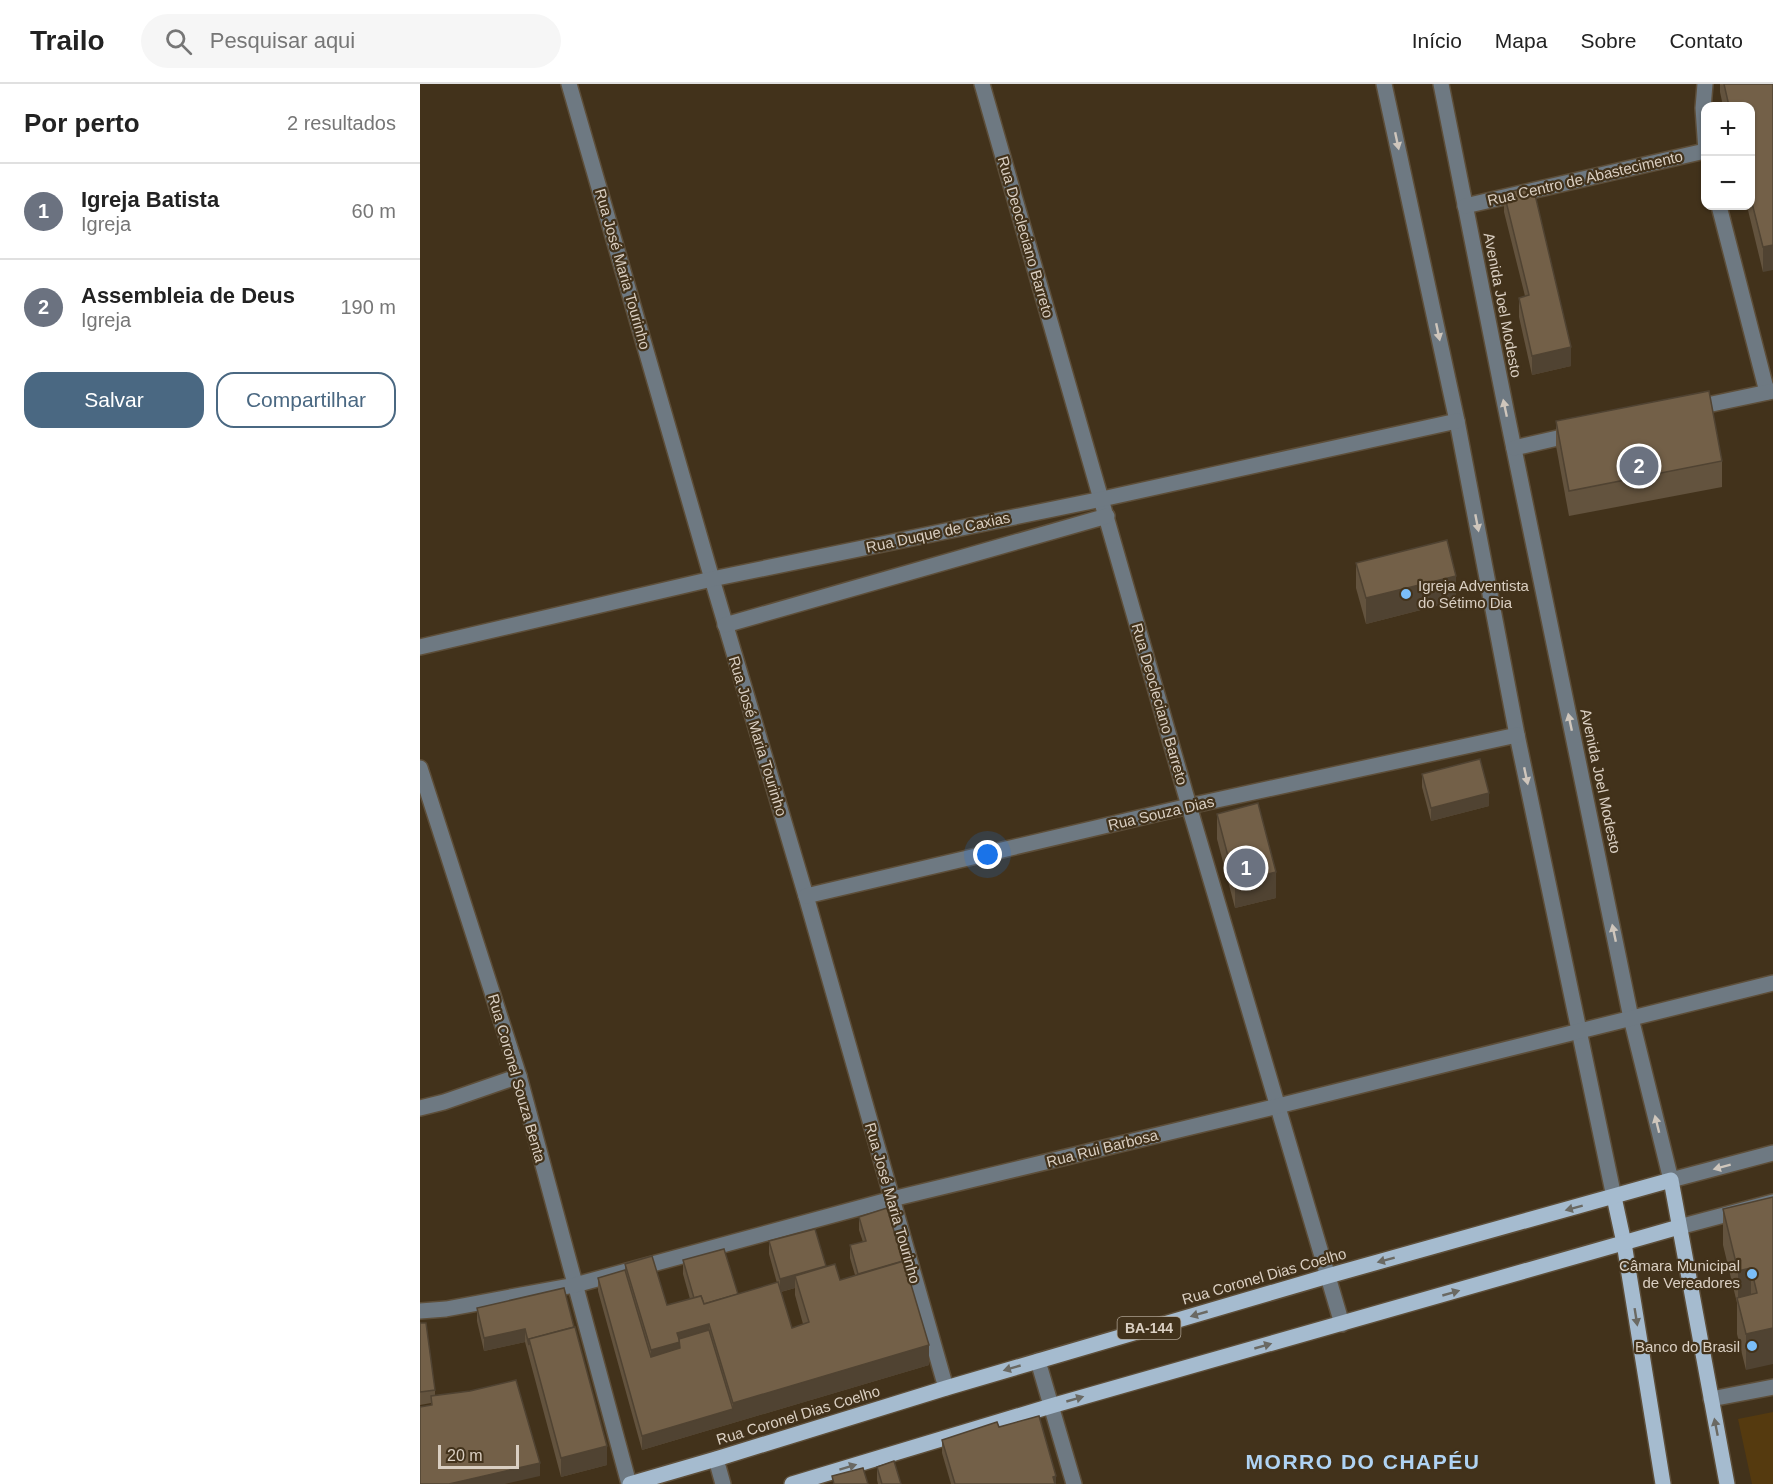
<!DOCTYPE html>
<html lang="pt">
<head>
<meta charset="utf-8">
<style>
	:root { --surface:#fff; --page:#f6f6f6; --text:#222; --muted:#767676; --line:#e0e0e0; --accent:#4a6882 }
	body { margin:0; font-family:Arial,sans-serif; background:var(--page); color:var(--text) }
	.controls { position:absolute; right:18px; top:18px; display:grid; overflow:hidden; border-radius:12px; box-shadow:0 2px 4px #0004 }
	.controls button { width:54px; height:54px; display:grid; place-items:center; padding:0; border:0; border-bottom:2px solid var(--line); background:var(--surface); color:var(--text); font:30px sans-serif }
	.scale { position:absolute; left:18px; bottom:15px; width:81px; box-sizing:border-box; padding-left:6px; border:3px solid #dacfc2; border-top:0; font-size:16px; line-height:21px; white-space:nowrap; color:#dacfc2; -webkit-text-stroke:4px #42321b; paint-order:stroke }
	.you { position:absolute; left:568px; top:771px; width:21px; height:21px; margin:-15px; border:4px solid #fff; border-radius:50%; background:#1a73e8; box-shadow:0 0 0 9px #1a73e833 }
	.badge { display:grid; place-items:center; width:39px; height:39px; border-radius:50%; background:var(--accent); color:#fff; font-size:20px; font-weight:700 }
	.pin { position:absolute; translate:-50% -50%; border:3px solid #fff; box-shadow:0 2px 6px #0006 }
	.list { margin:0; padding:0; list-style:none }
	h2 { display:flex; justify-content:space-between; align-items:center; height:78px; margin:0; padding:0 24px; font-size:26px }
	h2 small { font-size:20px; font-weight:400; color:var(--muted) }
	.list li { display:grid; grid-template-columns:39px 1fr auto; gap:18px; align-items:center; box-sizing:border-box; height:96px; padding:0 24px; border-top:2px solid var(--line) }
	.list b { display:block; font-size:22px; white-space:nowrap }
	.list p { margin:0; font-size:20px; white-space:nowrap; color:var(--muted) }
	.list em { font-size:20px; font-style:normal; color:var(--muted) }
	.actions { display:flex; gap:12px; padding:18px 24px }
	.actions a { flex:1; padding:14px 0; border:2px solid var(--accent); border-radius:18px; text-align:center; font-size:21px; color:var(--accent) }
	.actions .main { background:var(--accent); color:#fff }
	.icon { flex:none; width:33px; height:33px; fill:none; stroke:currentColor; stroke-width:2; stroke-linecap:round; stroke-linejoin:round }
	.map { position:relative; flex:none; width:1353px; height:1400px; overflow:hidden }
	header { display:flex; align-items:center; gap:36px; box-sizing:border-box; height:84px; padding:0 30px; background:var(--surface); border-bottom:2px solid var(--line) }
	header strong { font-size:28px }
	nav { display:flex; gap:33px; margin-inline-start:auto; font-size:21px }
	.search { width:420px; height:54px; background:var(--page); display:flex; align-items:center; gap:15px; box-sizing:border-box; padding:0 21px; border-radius:33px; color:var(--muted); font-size:22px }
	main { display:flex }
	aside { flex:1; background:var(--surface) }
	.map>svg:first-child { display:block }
	.green { fill:#553a0f }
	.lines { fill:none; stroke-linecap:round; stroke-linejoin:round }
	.minor-casing { stroke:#5d4e39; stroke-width:18 }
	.major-casing { stroke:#5d4e39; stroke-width:18 }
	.minor { stroke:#6e7982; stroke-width:15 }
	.major { stroke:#a5bbcf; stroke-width:15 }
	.wall { fill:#63533e; fill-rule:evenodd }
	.shaded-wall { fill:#504332 }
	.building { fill:#736048; stroke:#504332; stroke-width:1.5 }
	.oneway { fill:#cfc6bc }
	.oneway2 { fill:#6a6963 }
	.poi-dot { fill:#7bbef8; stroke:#42321b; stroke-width:2 }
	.labels { text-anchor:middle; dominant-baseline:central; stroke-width:4.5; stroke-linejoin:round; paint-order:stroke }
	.shield { fill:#42321b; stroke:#aca090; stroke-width:1.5 }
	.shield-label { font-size:14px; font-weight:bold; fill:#dacfc2 }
	.street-label { font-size:15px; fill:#dacfc2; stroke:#42321b }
	.poi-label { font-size:15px; fill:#dacfc2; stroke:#42321b; text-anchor:end }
	.district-label { font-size:21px; font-weight:bold; letter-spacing:1.5px; fill:#afd3f4; stroke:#42321b }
</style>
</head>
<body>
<header>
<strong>Trailo</strong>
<div class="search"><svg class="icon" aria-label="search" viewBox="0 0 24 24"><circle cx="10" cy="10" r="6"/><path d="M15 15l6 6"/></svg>Pesquisar aqui</div>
<nav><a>Início</a><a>Mapa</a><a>Sobre</a><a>Contato</a></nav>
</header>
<main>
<aside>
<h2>Por perto<small>2 resultados</small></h2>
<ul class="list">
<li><span class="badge" style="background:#6b7280">1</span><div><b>Igreja Batista</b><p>Igreja</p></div><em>60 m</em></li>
<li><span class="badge" style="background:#6b7280">2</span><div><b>Assembleia de Deus</b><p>Igreja</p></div><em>190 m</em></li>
</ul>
<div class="actions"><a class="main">Salvar</a><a>Compartilhar</a></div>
</aside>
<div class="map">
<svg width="1353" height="1400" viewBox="0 0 1353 1400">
	<rect width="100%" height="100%" fill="#42321b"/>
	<!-- green -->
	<polygon class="green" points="1353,1328 1353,1400 1332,1400 1318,1335"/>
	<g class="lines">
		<defs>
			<g id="minor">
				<polyline points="149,0 292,495 386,812 526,1304"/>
				<polyline points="562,0 769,722 922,1240"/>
				<polyline points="964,0 1037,337 1097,651 1194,1113"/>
				<polyline points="1021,0 1086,326 1211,934 1251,1096 1353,1069"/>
				<polyline points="1285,0 1283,24 1286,67"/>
				<polyline points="1045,122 1285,67"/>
				<polyline points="1299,122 1347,308"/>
				<polyline points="1273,324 1353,307"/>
				<polyline points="1094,364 1155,350"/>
				<polyline points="305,541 687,432"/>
				<polyline points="0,563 292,495 682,415 1037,337"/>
				<polyline points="0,684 99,992 209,1400"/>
				<polyline points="386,812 769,722 1097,651"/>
				<polyline points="0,1024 24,1018 99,992"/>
				<polyline points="1259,1143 1353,1118"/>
				<polyline points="0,1227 26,1225 155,1201 472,1115 858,1022 1353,899"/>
				<polyline points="618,1277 654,1400"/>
				<polyline points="1291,1315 1353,1303"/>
				<polyline points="296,1375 303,1400"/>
			</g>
			<g id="major">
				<polyline points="1194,1113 1204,1159 1243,1400"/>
				<polyline points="210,1400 296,1375 526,1304 908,1192 1251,1096 1307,1400"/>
				<polyline points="372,1400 631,1322 1259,1143"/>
			</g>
		</defs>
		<!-- minor casing -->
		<use href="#minor" class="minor-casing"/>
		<!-- major casing -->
		<use href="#major" class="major-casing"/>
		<!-- minor -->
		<use href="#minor" class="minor"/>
		<!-- major -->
		<use href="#major" class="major"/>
	</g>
	<!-- wall -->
	<g class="wall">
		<polygon points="1300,0 1353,0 1343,188 1327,122 1330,122 1330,22 1303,22 1300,8"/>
		<polygon points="1084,109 1151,282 1112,291 1099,233 1099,214 1105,212 1084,128"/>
		<polygon points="1136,337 1302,377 1302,403 1149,432 1136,362"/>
		<polygon points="936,479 1036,517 946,540 936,504"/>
		<polygon points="1002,690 1069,722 1011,737 1002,703"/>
		<polygon points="797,730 856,814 815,824 797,755"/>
		<polygon points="1353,1113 1326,1286 1317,1250 1317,1219 1303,1161 1303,1125"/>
		<path d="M439,1133l70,148 -287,85 -44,-159v-13l27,-8v-6l42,41 23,-6 -7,-25v-14l55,34 39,-11 -8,-29v-13l57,25 14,14 15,-5 -5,-17v-13l13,-3 -4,-12zM375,1204v7l8,29 -11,4 -11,-36z"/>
		<polygon points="144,1204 187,1381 141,1393 105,1258 64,1267 57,1237 57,1224"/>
		<polygon points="0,1239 15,1306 15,1312 120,1392 11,1321 11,1319 0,1321"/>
		<polygon points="579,1343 636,1400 531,1400 522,1369 522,1356"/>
		<polygon points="457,1383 481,1400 458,1400 457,1396"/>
	</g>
	<!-- shaded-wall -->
	<g class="shaded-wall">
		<polygon points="1353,161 1353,186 1343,188 1343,163"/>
		<polygon points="1151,263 1151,282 1112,291 1112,272"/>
		<polygon points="1036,492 1036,517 946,540 946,514"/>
		<polygon points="1069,709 1069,722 1011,737 1011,724"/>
		<polygon points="856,788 856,814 815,824 815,799"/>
		<polygon points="406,1182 375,1192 375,1204 360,1208 360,1195"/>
		<polygon points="1331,1184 1331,1220 1318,1217 1318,1187"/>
		<polygon points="289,1240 289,1260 231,1286 231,1266 257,1249"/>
		<polygon points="1353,1244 1353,1280 1326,1286 1326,1250"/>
		<polygon points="105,1245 105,1258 64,1267 64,1254"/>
		<polygon points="509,1261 509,1281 222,1366 222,1352 313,1325 313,1319"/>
		<polygon points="187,1362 187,1381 141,1393 141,1374"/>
		<polygon points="120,1379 120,1392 85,1400 29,1400"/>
		<polygon points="636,1392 636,1400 633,1400 633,1393"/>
	</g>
	<!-- building -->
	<g class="building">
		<polygon points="1304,0 1353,0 1353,161 1343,163 1330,111 1330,22 1309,22"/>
		<polygon points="1113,102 1151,263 1112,272 1099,214 1109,211 1084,109"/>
		<polygon points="1289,307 1302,377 1149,407 1136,337"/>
		<polygon points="1027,456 1036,492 946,514 936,479"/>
		<polygon points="1060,675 1069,709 1011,724 1002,690"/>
		<polygon points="838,719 856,788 815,799 797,730"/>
		<polygon points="1353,1113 1353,1244 1326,1250 1317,1214 1337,1209 1331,1184 1318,1187 1303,1125"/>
		<polygon points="467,1124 483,1177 438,1190 430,1161 446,1157 439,1133"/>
		<polygon points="395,1145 406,1182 360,1195 349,1157"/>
		<polygon points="304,1165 318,1210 284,1220 281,1212 274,1214 263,1176"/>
		<polygon points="232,1172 247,1221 281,1212 284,1220 358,1198 372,1244 389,1238 375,1192 415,1180 420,1196 484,1177 509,1261 313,1319 289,1240 257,1249 260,1258 231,1266 205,1180"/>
		<polygon points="205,1186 231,1273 260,1264 259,1255 289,1246 313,1325 222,1352 178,1194"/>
		<polygon points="144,1204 154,1243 109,1255 109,1261 105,1245 64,1254 57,1224"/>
		<polygon points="0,1239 6,1239 15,1306 0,1308"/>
		<polygon points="155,1243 187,1362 141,1374 109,1255"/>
		<polygon points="96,1296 120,1379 29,1400 0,1400 0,1323 12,1321 11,1312 50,1307"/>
		<polygon points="619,1332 636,1392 633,1393 635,1400 535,1400 522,1356 577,1338 579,1343"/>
		<polygon points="474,1377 481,1400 462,1400 457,1383"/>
		<polygon points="443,1384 448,1400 414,1400 412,1392"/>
	</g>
	<!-- one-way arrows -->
	<defs><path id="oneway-solid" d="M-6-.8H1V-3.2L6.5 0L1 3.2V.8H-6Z" transform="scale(1.5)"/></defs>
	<g class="oneway">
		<use href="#oneway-solid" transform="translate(977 57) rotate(78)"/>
		<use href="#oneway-solid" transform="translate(1018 248) rotate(78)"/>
		<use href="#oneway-solid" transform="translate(1085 324) rotate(-102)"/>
		<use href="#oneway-solid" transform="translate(1057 439) rotate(79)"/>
		<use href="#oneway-solid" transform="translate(1150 638) rotate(-102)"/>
		<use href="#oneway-solid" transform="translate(1106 692) rotate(78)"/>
		<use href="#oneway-solid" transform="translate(1194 849) rotate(-102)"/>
		<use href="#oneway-solid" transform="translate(1237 1040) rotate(-104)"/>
		<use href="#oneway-solid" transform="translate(1302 1083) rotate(165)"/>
	</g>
	<g class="oneway2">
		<use href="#oneway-solid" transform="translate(1154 1124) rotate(165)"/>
		<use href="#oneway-solid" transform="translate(966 1176) rotate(165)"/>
		<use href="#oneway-solid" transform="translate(1031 1209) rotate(-16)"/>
		<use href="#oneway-solid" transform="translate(779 1230) rotate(164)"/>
		<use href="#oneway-solid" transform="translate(1216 1233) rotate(81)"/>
		<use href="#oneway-solid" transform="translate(843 1262) rotate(-16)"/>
		<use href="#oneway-solid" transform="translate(592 1284) rotate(164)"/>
		<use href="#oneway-solid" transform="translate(655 1315) rotate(-16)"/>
		<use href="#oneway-solid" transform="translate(1296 1343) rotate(-101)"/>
		<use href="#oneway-solid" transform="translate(428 1383) rotate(-17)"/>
	</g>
	<!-- markers -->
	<g class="poi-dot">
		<circle cx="986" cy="510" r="6"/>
		<circle cx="1332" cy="1190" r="6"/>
		<circle cx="1332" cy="1262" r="6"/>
	</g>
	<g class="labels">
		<!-- shield labels -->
		<rect class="shield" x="697.5" y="1233" width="63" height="22" rx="4.5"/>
		<g class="shield-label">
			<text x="729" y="1244">BA-144</text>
		</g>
		<!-- street labels -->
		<g class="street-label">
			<text transform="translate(1165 94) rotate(-13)">Rua Centro de Abastecimento</text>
			<text transform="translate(606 153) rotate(74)">Rua Deocleciano Barreto</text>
			<text transform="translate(203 185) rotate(74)">Rua José Maria Tourinho</text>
			<text transform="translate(1083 221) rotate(79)">Avenida Joel Modesto</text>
			<text transform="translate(518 448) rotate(-12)">Rua Duque de Caxias</text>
			<text transform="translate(740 620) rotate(74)">Rua Deocleciano Barreto</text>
			<text transform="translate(338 652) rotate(73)">Rua José Maria Tourinho</text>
			<text transform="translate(1181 697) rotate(78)">Avenida Joel Modesto</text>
			<text transform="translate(741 729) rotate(-13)">Rua Souza Dias</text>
			<text transform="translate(97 994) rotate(74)">Rua Coronel Souza Benta</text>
			<text transform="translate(682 1064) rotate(-14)">Rua Rui Barbosa</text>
			<text transform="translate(473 1119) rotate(74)">Rua José Maria Tourinho</text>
			<text transform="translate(844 1192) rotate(-16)">Rua Coronel Dias Coelho</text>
			<text transform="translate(378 1331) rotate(-17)">Rua Coronel Dias Coelho</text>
		</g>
		<!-- poi labels -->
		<g class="poi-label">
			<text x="998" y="501" text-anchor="start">Igreja Adventista<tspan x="998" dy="17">do Sétimo Dia</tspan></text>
			<text x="1320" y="1181">Câmara Municipal<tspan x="1320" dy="17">de Vereadores</tspan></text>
			<text x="1320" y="1262">Banco do Brasil</text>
		</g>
		<!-- district labels -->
		<g class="district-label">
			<text x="943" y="1377">MORRO DO CHAPÉU</text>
		</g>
	</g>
</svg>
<div class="controls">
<button>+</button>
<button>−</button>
</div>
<div class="scale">20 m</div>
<div class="you"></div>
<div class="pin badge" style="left:826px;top:784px;background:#6b7280">1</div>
<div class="pin badge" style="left:1219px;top:382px;background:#6b7280">2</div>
</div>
</main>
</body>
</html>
